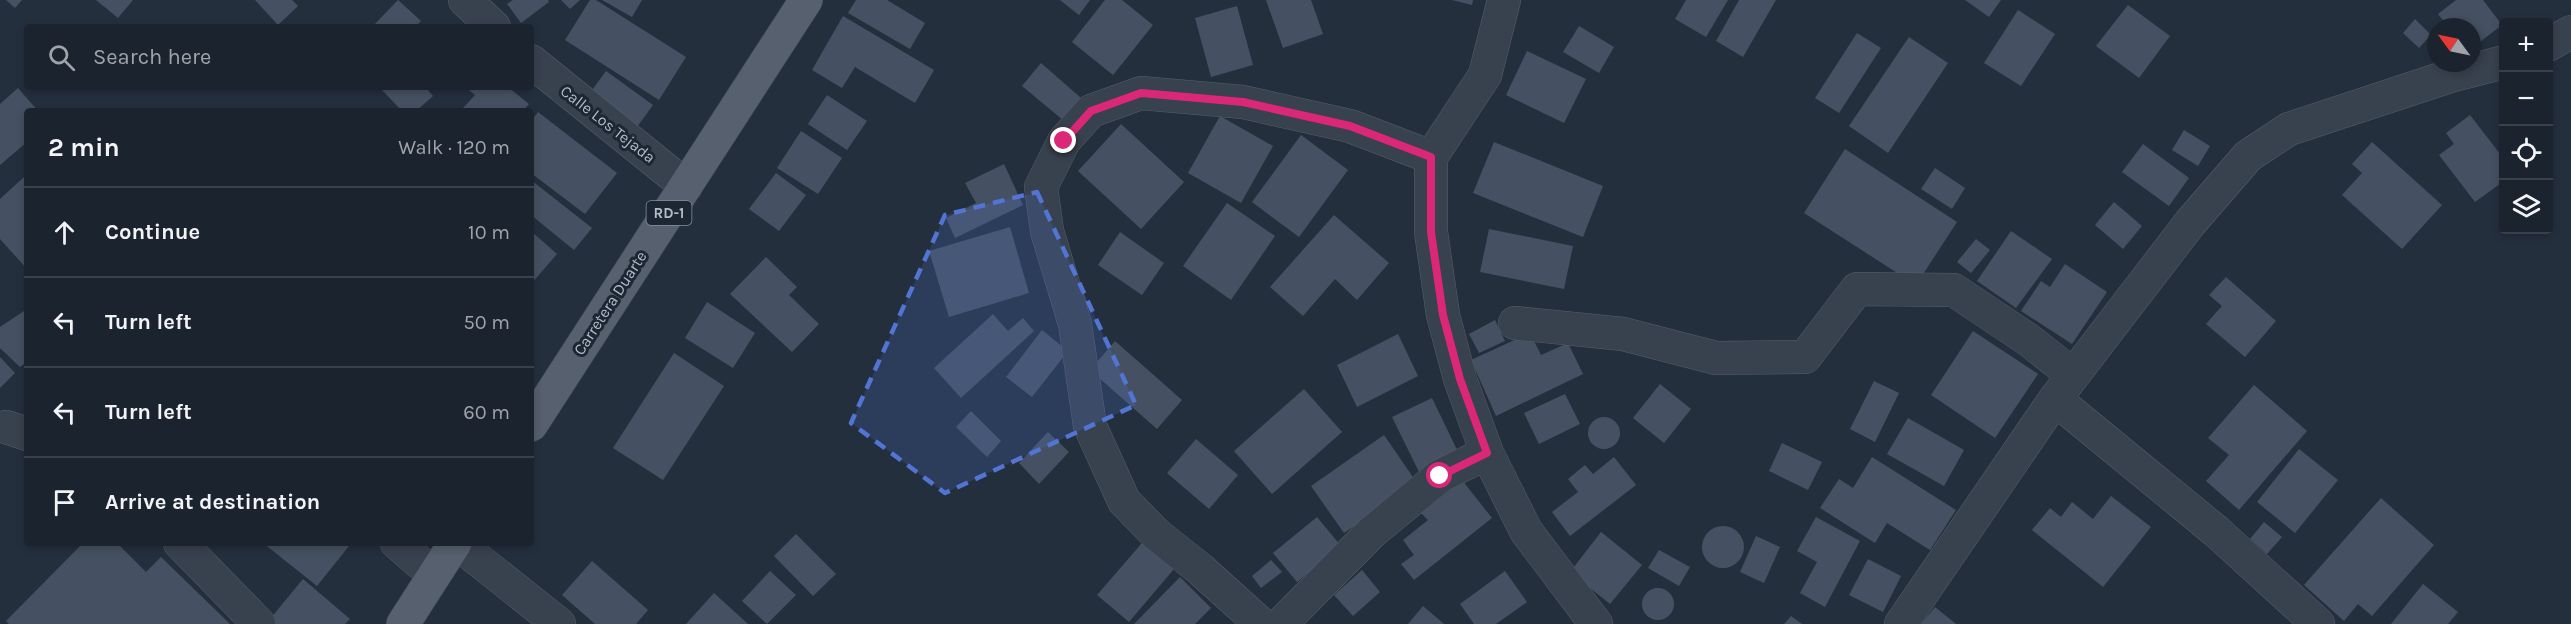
<!DOCTYPE html>
<html lang="en">
<head>
<meta charset="utf-8">
<style>
	:root { --surface:#1b232e; --page:#282f3a; --text:#f1f3f6; --muted:#a0a4aa; --line:#39404a }
	body { margin:0; font-family:Karla,sans-serif; background:var(--page); color:var(--text) }
	.controls { position:absolute; right:18px; top:18px; display:grid; overflow:hidden; border-radius:6px; box-shadow:0 3px 9px #0003 }
	.controls button { width:54px; height:54px; display:grid; place-items:center; padding:0; border:0; border-bottom:2px solid var(--line); background:var(--surface); color:var(--text); font:30px sans-serif }
	.compass { position:absolute; left:2427px; top:18px; width:54px; height:54px; border-radius:50%; background:var(--surface); box-shadow:0 3px 9px #0003; rotate:303deg }
	.stop { position:absolute; width:18px; height:18px; margin:-14px; border:4px solid #db2777; border-radius:50%; background:#fff }
	.stop.end { background:#db2777; border-color:#fff; box-shadow:0 2px 6px #0008 }
	.list { margin:0; padding:0; list-style:none }
	h2 { display:flex; justify-content:space-between; align-items:center; height:78px; margin:0; padding:0 24px; font-size:26px }
	h2 small { font-size:20px; font-weight:400; color:var(--muted) }
	.list li { display:grid; grid-template-columns:39px 1fr auto; gap:18px; align-items:center; box-sizing:border-box; height:90px; padding:0 24px; border-top:2px solid var(--line) }
	.list b { display:block; font-size:22px; white-space:nowrap }
	.list em { font-size:20px; font-style:normal; color:var(--muted) }
	.icon { flex:none; width:33px; height:33px; fill:none; stroke:currentColor; stroke-width:2; stroke-linecap:round; stroke-linejoin:round }
	.map { position:relative; flex:none; width:2571px; height:624px; overflow:hidden }
	.search { position:absolute; background:var(--surface); box-shadow:0 3px 9px #0003; left:24px; top:24px; width:510px; height:66px; display:flex; align-items:center; gap:15px; box-sizing:border-box; padding:0 21px; border-radius:6px; color:var(--muted); font-size:22px }
	.panel { position:absolute; background:var(--surface); box-shadow:0 3px 9px #0003; left:24px; top:108px; width:510px; height:438px; border-radius:6px }
	.map>svg:first-child { display:block }
	.building { fill:#455162 }
	.lines { fill:none; stroke-linecap:round; stroke-linejoin:round }
	.minor-casing { stroke:#565f6c; stroke-width:34 }
	.major-casing { stroke:#414a57; stroke-width:34 }
	.minor { stroke:#38414e; stroke-width:33 }
	.major { stroke:#56606e; stroke-width:33 }
	.route { stroke:#db2777; stroke-width:8 }
	.marked { fill:#5274d3; fill-opacity:0.2; stroke:#5274d3; stroke-width:4.5; stroke-dasharray:12 8; stroke-linejoin:round }
	.labels { text-anchor:middle; dominant-baseline:central; stroke-width:6; stroke-linejoin:round; paint-order:stroke }
	.shield { fill:#1d2633; stroke:#878f9c; stroke-width:1.5 }
	.shield-label { font-size:15px; font-weight:bold; fill:#b4bcc9 }
	.street-label { font-size:16px; fill:#b4bcc9; stroke:#1d2633 }
</style>
</head>
<body>
<div class="map">
<svg width="2571" height="624" viewBox="0 0 2571 624">
	<rect width="100%" height="100%" fill="#242f3e"/>
	<!-- building -->
	<g class="building">
		<polygon points="6,0 22,0 15,8"/>
		<polygon points="96,0 133,0 118,18"/>
		<polygon points="255,0 292,0 298,6 278,25"/>
		<polygon points="398,0 421,21 415,27 372,27"/>
		<polygon points="513,0 548,0 549,2 521,23 507,4"/>
		<polygon points="561,0 580,0 570,9"/>
		<polygon points="590,0 596,0 686,57 659,100 565,40"/>
		<polygon points="602,0 642,0 632,17"/>
		<polygon points="856,0 887,0 925,23 910,49 848,13"/>
		<polygon points="1060,0 1090,0 1079,15"/>
		<polygon points="1105,0 1122,0 1153,25 1113,75 1072,42"/>
		<polygon points="1266,0 1311,0 1323,34 1283,48"/>
		<polygon points="1452,0 1473,0 1472,5"/>
		<polygon points="1686,0 1728,0 1706,37 1675,19"/>
		<polygon points="1739,0 1776,0 1743,57 1716,41"/>
		<polygon points="1965,0 2001,0 1989,17"/>
		<polygon points="2456,0 2483,0 2502,25 2472,48 2472,27 2448,27 2438,14"/>
		<polygon points="2128,5 2170,36 2139,78 2096,46"/>
		<polygon points="1237,6 1253,65 1211,77 1195,18"/>
		<polygon points="2018,10 2055,34 2021,86 1984,63"/>
		<polygon points="843,16 934,70 915,103 855,67 842,88 812,70"/>
		<polygon points="2415,19 2431,35 2419,48 2403,33"/>
		<polygon points="1579,26 1614,47 1599,73 1563,52"/>
		<polygon points="1857,33 1881,48 1839,113 1815,98"/>
		<polygon points="1909,37 1948,63 1888,153 1849,126"/>
		<polygon points="1527,51 1586,79 1564,123 1506,95"/>
		<polygon points="1041,63 1081,98 1063,120 1022,86"/>
		<polygon points="606,71 653,105 637,127 590,93"/>
		<polygon points="385,87 425,87 433,96 416,111 402,111 382,90"/>
		<polygon points="471,87 508,87 529,104 523,111 467,111 463,108 475,95 469,90"/>
		<polygon points="18,88 38,111 27,111 27,142 0,165 0,104"/>
		<polygon points="827,95 867,121 847,150 808,124"/>
		<polygon points="538,112 617,173 585,214 531,173 531,121"/>
		<polygon points="2470,115 2504,159 2504,181 2475,202 2439,155 2454,144 2446,133"/>
		<polygon points="1220,116 1273,146 1241,203 1188,173"/>
		<polygon points="1121,124 1184,182 1141,229 1078,171"/>
		<polygon points="2184,130 2210,146 2198,166 2172,150"/>
		<polygon points="801,131 842,158 818,194 777,168"/>
		<polygon points="1301,135 1348,170 1299,237 1252,202"/>
		<polygon points="1494,142 1603,186 1583,237 1473,193"/>
		<polygon points="2372,142 2442,205 2402,249 2342,195 2362,173 2352,164"/>
		<polygon points="2143,144 2189,178 2169,206 2122,172"/>
		<polygon points="1845,149 1957,222 1916,285 1804,213"/>
		<polygon points="1004,164 1023,205 955,238 946,218 976,203 965,183"/>
		<polygon points="1935,168 1965,188 1952,209 1921,189"/>
		<polygon points="776,173 806,195 779,231 749,209"/>
		<polygon points="24,177 27,181 27,269 0,239 0,199"/>
		<polygon points="531,180 592,228 574,250 531,215"/>
		<polygon points="2114,202 2142,226 2123,249 2095,225"/>
		<polygon points="1227,203 1275,236 1231,300 1183,266"/>
		<polygon points="1334,215 1389,263 1357,300 1335,279 1303,316 1270,287"/>
		<polygon points="1010,227 1029,293 949,317 929,251"/>
		<polygon points="1489,229 1573,246 1564,289 1480,272"/>
		<polygon points="531,231 557,254 531,284"/>
		<polygon points="2011,231 2052,259 2016,308 1977,281"/>
		<polygon points="1120,232 1164,263 1142,295 1098,265"/>
		<polygon points="1976,239 1990,250 1971,273 1957,262"/>
		<polygon points="766,257 797,287 789,295 819,324 792,352 730,294"/>
		<polygon points="2065,264 2107,292 2072,344 2021,311 2041,281 2050,287"/>
		<polygon points="2226,277 2276,321 2245,357 2206,324 2222,306 2209,295"/>
		<polygon points="707,302 755,333 733,368 685,338"/>
		<polygon points="27,309 27,362 20,367 0,348 0,327"/>
		<polygon points="993,314 1008,331 1023,318 1034,331 961,398 934,368"/>
		<polygon points="1495,320 1505,341 1479,353 1469,334"/>
		<polygon points="1042,330 1068,351 1032,397 1006,377"/>
		<polygon points="1973,331 2038,374 1995,438 1931,395"/>
		<polygon points="1530,333 1541,355 1568,343 1583,374 1496,416 1471,360"/>
		<polygon points="1398,334 1418,376 1357,407 1337,365"/>
		<polygon points="1115,341 1182,400 1157,429 1090,370"/>
		<polygon points="674,353 724,386 663,480 613,448"/>
		<polygon points="0,357 15,373 0,388"/>
		<polygon points="1874,381 1899,393 1875,442 1850,429"/>
		<polygon points="1660,384 1691,409 1664,443 1633,418"/>
		<polygon points="2254,385 2307,431 2239,510 2206,481 2229,455 2208,438"/>
		<polygon points="1304,389 1342,432 1272,494 1234,451"/>
		<polygon points="1565,394 1580,424 1539,444 1524,413"/>
		<polygon points="1432,398 1459,454 1420,474 1392,417"/>
		<polygon points="971,411 1001,441 987,457 956,427"/>
		<circle cx="1604" cy="433" r="16"/>
		<polygon points="1908,418 1964,450 1944,486 1887,454"/>
		<polygon points="1048,432 1069,452 1039,484 1019,463"/>
		<polygon points="1384,435 1417,483 1344,533 1311,486"/>
		<polygon points="1196,439 1238,475 1209,509 1167,473"/>
		<polygon points="1782,443 1822,462 1808,490 1769,471"/>
		<polygon points="2299,449 2338,480 2295,533 2257,502"/>
		<polygon points="1614,457 1636,485 1570,536 1552,512 1578,492 1568,479 1585,465 1593,474"/>
		<polygon points="1872,457 1956,510 1930,550 1887,523 1875,543 1820,508 1839,479 1853,488"/>
		<polygon points="1462,480 1492,518 1414,580 1401,564 1414,555 1403,540 1428,520 1421,513"/>
		<polygon points="2111,496 2151,527 2103,587 2032,530 2050,508 2061,517 2072,502 2093,519"/>
		<polygon points="2381,498 2434,545 2372,616 2358,604 2344,621 2304,585"/>
		<polygon points="1317,517 1341,546 1297,582 1273,553"/>
		<polygon points="1816,517 1860,541 1825,607 1800,593 1817,562 1797,551"/>
		<polygon points="2264,522 2282,537 2267,554 2250,539"/>
		<circle cx="1723" cy="547" r="21"/>
		<polygon points="1601,532 1642,565 1610,604 1570,572"/>
		<polygon points="796,534 836,574 813,596 774,556"/>
		<polygon points="1756,536 1780,547 1764,583 1740,572"/>
		<polygon points="83,543 117,543 146,572 161,557 230,624 9,624 6,621"/>
		<polygon points="263,543 346,543 349,546 317,586"/>
		<polygon points="1142,543 1174,569 1129,622 1097,595"/>
		<polygon points="1659,550 1690,567 1679,586 1648,568"/>
		<polygon points="1868,559 1901,576 1883,612 1849,595"/>
		<polygon points="1271,560 1282,572 1261,588 1252,576"/>
		<polygon points="592,561 648,610 636,624 595,624 562,595"/>
		<polygon points="1362,570 1380,592 1353,616 1334,595"/>
		<polygon points="770,571 796,595 767,624 742,601"/>
		<polygon points="1505,571 1527,602 1496,624 1474,624 1460,604"/>
		<polygon points="1180,577 1211,608 1195,624 1134,624"/>
		<polygon points="303,579 350,619 345,624 276,624 270,619"/>
		<polygon points="2423,584 2458,612 2448,624 2391,624"/>
		<circle cx="1658" cy="604" r="16"/>
		<polygon points="714,593 748,624 686,624"/>
		<polygon points="1423,606 1444,624 1408,624"/>
		<polygon points="1935,607 1956,624 1921,624"/>
		<polygon points="1791,616 1802,624 1784,624"/>
	</g>
	<g class="lines">
		<defs>
			<g id="minor">
				<polyline points="465,0 494,27"/>
				<polyline points="1504,0 1485,75 1431,157 1431,232 1443,315 1460,379 1487,453 1526,531 1596,624"/>
				<polyline points="2548,45 2571,32"/>
				<polyline points="531,61 686,186"/>
				<polyline points="1515,323 1623,334 1716,358 1805,357 1857,289 1954,290 2030,341 2073,375"/>
				<polyline points="2055,399 2217,532 2318,624"/>
				<polyline points="6,427 27,434"/>
				<polyline points="180,543 259,624"/>
				<polyline points="397,543 434,575"/>
				<polyline points="457,543 559,624"/>
				<polyline points="1261,624 1200,569 1156,534 1124,501 1090,426 1075,324 1047,231 1041,187 1064,141 1091,111 1141,93 1243,102 1350,126 1431,157"/>
				<polyline points="1281,624 1371,533 1440,476 1487,453"/>
				<polyline points="1901,624 2055,399 2190,223 2248,156 2289,129 2450,76 2504,62"/>
			</g>
			<g id="major">
				<polyline points="531,425 806,0"/>
				<polyline points="403,624 455,543"/>
			</g>
		</defs>
		<!-- minor casing -->
		<use href="#minor" class="minor-casing"/>
		<!-- major casing -->
		<use href="#major" class="major-casing"/>
		<!-- minor -->
		<use href="#minor" class="minor"/>
		<!-- major -->
		<use href="#major" class="major"/>
	</g>
	<g class="lines">
		<!-- route -->
		<polyline class="route" points="1064,141 1091,111 1141,93 1243,102 1350,126 1431,157 1431,232 1443,315 1460,379 1487,453 1440,476"/>
	</g>
	<!-- marked area -->
	<path class="marked" d="M1037,192l99,213 -191,88 -94,-70 94,-208z"/>
	<g class="labels">
		<!-- shield labels -->
		<rect class="shield" x="646.5" y="201" width="45" height="24" rx="4.5"/>
		<g class="shield-label">
			<text x="669" y="213">RD-1</text>
		</g>
		<!-- street labels -->
		<g class="street-label">
			<text transform="translate(608 124) rotate(38)">Calle Los Tejada</text>
			<text transform="translate(610 303) rotate(-57)">Carretera Duarte</text>
		</g>
	</g>
</svg>
<div class="controls">
<button>+</button>
<button>−</button>
<button><svg class="icon" aria-label="locate" viewBox="0 0 24 24"><circle cx="12" cy="12" r="6"/><path d="M12 2v4M12 18v4M2 12h4M18 12h4"/></svg></button>
<button><svg class="icon" aria-label="layers" viewBox="0 0 24 24"><path d="M12 4l9 5-9 5-9-5zM3 14l9 5 9-5"/></svg></button>
</div>
<svg class="compass" viewBox="-18 -18 36 36"><path d="M0-13l5 13h-10z" fill="#e53935"/><path d="M0 13l5-13h-10z" fill="#a0a4aa"/></svg>
<div class="stop" style="left:1440px;top:476px"></div>
<div class="stop end" style="left:1064px;top:141px"></div>
<div class="search"><svg class="icon" aria-label="search" viewBox="0 0 24 24"><circle cx="10" cy="10" r="6"/><path d="M15 15l6 6"/></svg>Search here</div>
<section class="panel">
<h2>2 min<small>Walk · 120 m</small></h2>
<ul class="list">
<li><svg class="icon" aria-label="ahead" viewBox="0 0 24 24"><path d="M12 20V5M6 11l6-6 6 6"/></svg><div><b>Continue</b></div><em>10 m</em></li>
<li><svg class="icon" aria-label="left" viewBox="0 0 24 24"><path d="M17 20v-9H6M10 6l-5 5 5 5"/></svg><div><b>Turn left</b></div><em>50 m</em></li>
<li><svg class="icon" aria-label="left" viewBox="0 0 24 24"><path d="M17 20v-9H6M10 6l-5 5 5 5"/></svg><div><b>Turn left</b></div><em>60 m</em></li>
<li><svg class="icon" aria-label="arrive" viewBox="0 0 24 24"><path d="M6 21V4h12l-3 4 3 4H6"/></svg><div><b>Arrive at destination</b></div></li>
</ul>
</section>
</div>
</body>
</html>
